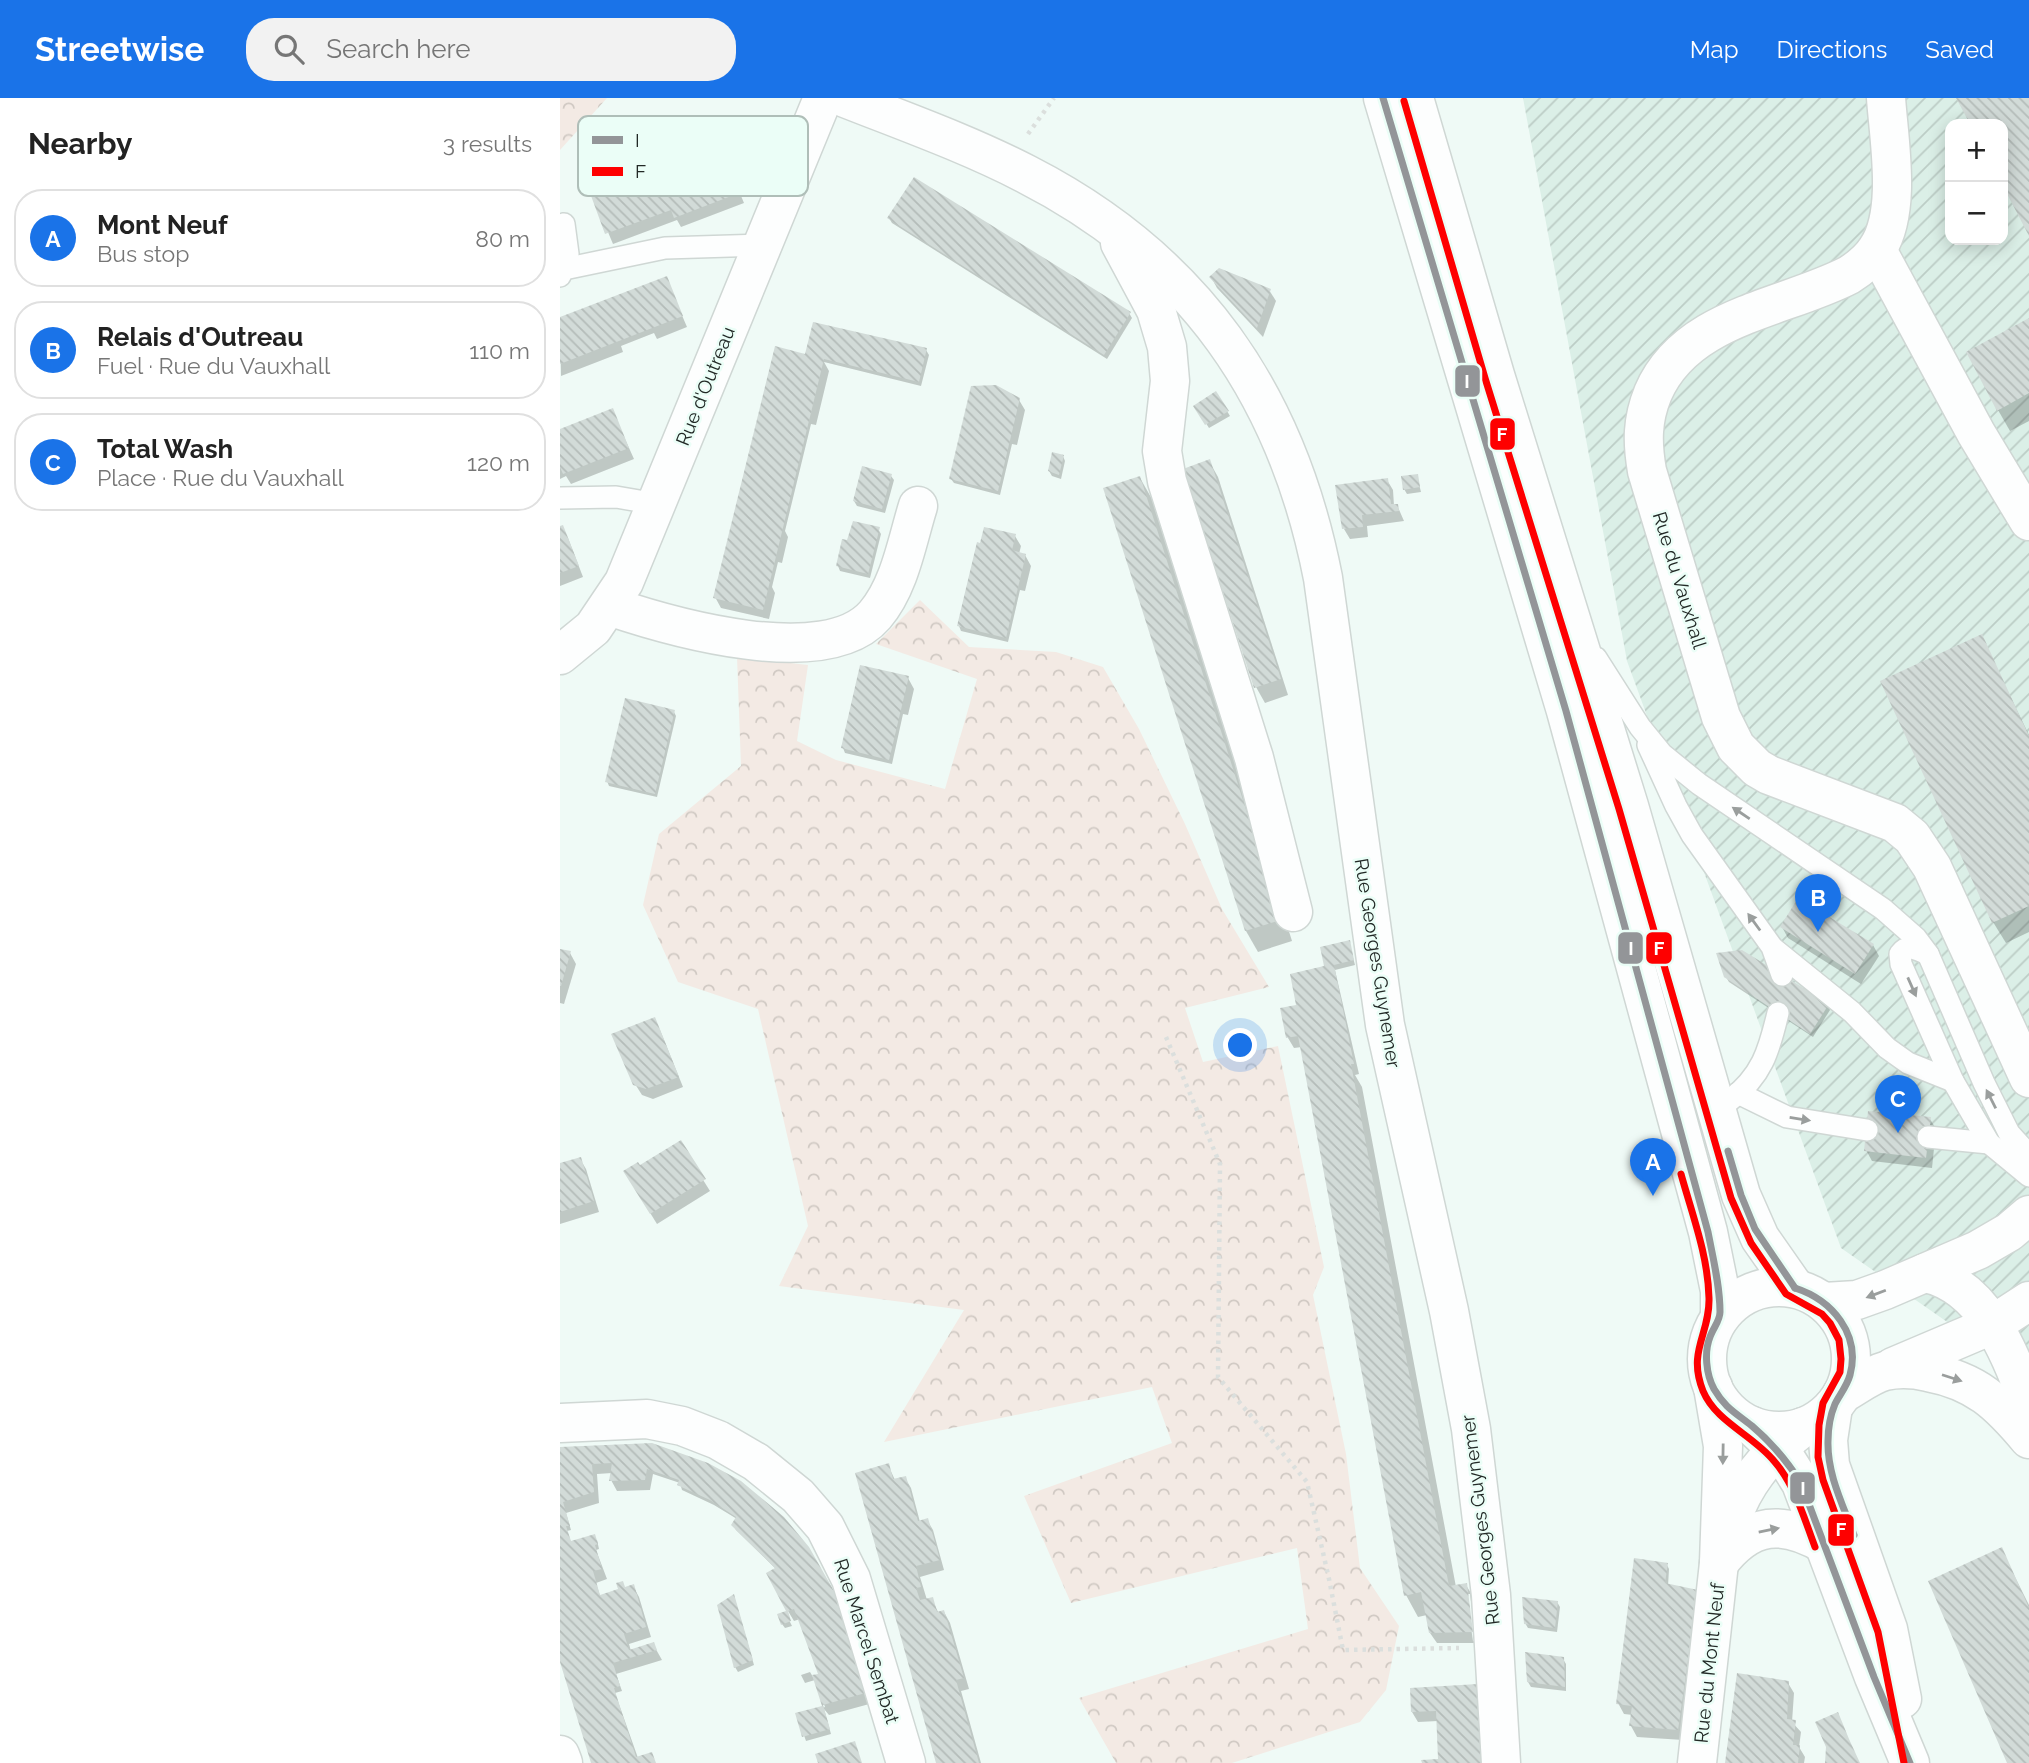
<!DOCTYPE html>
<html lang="en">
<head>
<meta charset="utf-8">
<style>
	:root { --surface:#fff; --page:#f2f2f2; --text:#222; --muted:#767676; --line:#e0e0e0; --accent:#1a73e8 }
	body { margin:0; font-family:Raleway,sans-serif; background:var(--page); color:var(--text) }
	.controls { position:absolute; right:21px; top:21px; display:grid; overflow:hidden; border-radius:14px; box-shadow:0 4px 18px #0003 }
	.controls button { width:63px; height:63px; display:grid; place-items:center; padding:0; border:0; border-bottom:2px solid var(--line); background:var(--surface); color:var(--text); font:35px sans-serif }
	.you { position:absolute; left:681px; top:948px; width:24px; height:24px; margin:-18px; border:5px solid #fff; border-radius:50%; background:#1a73e8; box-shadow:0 0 0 10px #1a73e833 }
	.badge { display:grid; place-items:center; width:46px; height:46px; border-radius:50%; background:var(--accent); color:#fff; font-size:23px; font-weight:700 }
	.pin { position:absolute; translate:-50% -58px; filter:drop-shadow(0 2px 4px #0008) }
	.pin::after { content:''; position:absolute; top:37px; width:24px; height:21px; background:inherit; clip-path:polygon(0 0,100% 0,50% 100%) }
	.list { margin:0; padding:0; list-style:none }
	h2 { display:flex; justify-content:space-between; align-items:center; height:91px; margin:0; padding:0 28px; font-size:30px }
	h2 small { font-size:23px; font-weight:400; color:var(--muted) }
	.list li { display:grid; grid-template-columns:46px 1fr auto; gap:21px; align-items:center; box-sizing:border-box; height:98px; margin:0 14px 14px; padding:0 14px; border:2px solid var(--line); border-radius:28px }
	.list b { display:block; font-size:26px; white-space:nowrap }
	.list p { margin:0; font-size:23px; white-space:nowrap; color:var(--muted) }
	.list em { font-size:23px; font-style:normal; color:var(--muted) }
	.icon { flex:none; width:38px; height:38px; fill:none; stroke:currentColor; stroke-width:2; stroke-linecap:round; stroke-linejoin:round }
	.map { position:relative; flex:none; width:1469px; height:1665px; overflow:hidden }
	header { display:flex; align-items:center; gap:42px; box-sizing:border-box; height:98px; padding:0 35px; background:var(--accent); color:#fff }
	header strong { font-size:33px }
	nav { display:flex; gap:38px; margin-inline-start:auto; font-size:24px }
	.search { width:490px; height:63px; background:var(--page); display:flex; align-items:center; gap:18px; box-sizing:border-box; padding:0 24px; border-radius:28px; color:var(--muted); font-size:26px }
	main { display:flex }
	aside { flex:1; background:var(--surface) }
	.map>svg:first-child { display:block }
	.industrial { fill:url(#industrial-furrows); fill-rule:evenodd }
	.forest { fill:url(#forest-crowns) }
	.shadow { fill:#0003; fill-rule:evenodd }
	.building { fill:url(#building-back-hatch) }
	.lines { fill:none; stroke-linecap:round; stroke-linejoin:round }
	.service-casing { stroke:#cfd7d4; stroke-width:24 }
	.minor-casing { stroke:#cfd7d4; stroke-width:41 }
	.tertiary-casing { stroke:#cfd7d4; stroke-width:41 }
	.secondary-casing { stroke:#cfd7d4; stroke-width:41 }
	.path { stroke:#dbdfdd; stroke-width:4.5; stroke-dasharray:3.5 5; stroke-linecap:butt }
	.service { stroke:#fdfefe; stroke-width:21 }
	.minor { stroke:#fdfefe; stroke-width:38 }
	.tertiary { stroke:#fdfefe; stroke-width:38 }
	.secondary { stroke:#fdfefe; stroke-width:38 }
	.bus-1-casing { stroke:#ebfef7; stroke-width:12 }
	.bus-2-casing { stroke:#ebfef7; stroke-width:12 }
	.bus-1 { stroke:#939598; stroke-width:7 }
	.bus-2 { stroke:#fe0000; stroke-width:7 }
	.oneway { fill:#9a9e9d }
	.labels { text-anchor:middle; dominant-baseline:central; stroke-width:5; stroke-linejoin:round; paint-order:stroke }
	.street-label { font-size:19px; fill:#222926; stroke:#ebfef7 }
	.key { fill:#ebfef7; stroke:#afbeb8; stroke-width:2 }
	.key-label { font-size:19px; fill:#222926 }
	.line-badge { stroke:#ebfef7; stroke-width:2.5 }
	.badge-label { font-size:19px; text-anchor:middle; font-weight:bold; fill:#fff }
</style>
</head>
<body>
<header>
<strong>Streetwise</strong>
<div class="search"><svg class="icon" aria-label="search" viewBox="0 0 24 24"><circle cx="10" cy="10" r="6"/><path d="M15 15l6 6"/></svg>Search here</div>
<nav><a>Map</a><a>Directions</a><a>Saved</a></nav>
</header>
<main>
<aside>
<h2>Nearby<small>3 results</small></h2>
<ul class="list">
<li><span class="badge">A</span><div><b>Mont Neuf</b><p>Bus stop</p></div><em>80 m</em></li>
<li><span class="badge">B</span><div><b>Relais d'Outreau</b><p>Fuel · Rue du Vauxhall</p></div><em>110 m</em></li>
<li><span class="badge">C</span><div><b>Total Wash</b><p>Place · Rue du Vauxhall</p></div><em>120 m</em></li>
</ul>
</aside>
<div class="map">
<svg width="1469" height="1665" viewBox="0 0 1469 1665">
	<defs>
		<pattern id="industrial-furrows" width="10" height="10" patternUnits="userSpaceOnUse" patternTransform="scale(1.75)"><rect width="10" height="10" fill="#dbefe7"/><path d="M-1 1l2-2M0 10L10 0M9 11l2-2" fill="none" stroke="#bccdc6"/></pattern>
		<pattern id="forest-crowns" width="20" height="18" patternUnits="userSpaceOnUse" patternTransform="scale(1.75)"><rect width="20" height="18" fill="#f3eae4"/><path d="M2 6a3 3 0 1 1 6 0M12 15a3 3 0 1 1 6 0" fill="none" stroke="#d0c9c3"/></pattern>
		<pattern id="building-back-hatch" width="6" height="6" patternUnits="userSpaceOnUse" patternTransform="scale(1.75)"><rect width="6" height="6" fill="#d2dbd8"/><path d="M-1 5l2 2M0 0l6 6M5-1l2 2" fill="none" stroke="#b4bcb9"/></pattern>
	</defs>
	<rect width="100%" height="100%" fill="#effaf6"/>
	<!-- industrial -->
	<path class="industrial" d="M963,0h506v1281l-188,-131 -214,-587zM1390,26h53v116h-53z"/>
	<!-- forest -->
	<g class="forest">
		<polygon points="0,0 47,0 0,52"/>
		<polygon points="360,502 409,549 496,554 543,569 579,631 625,726 662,811 709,889 625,910 643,964 718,948 764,1169 753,1197 786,1356 800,1470 839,1528 826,1592 800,1624 672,1665 556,1665 519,1600 748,1531 737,1450 511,1505 464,1398 612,1345 592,1289 324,1344 404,1212 219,1188 248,1128 198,911 118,884 83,807 99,736 181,668 177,559 248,567 237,643 276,662 385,691 417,581 316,546"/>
	</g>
	<!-- shadow -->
	<g class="shadow">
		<polygon points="163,55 184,105 121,129 117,122 53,146 32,96 99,80"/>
		<polygon points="329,120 569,215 572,220 547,261 332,125"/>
		<polygon points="651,179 709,192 716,203 703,239 657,190"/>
		<polygon points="106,180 127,229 97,241 94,235 61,248 63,254 1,278 0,221"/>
		<polygon points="1469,222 1469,323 1450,333 1438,312"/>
		<polygon points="366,252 369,257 361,288 264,264 269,273 256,327 251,326 225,433 228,439 222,465 218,464 212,489 215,495 209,521 161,510 155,499 247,258"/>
		<polygon points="656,295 670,318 649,330 635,308"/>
		<polygon points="459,302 465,312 457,347 452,346 440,397 394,385 391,381"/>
		<polygon points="52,312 74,361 11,386 6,378 0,381 0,332"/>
		<polygon points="503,358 505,363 501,381 492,378 489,373"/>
		<polygon points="649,363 658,379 728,597 705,605 696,589"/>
		<polygon points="331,378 334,382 325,415 297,408 294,403"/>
		<polygon points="857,378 861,394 847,396 844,391"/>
		<polygon points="580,380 592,401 732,843 698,854 686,833 545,391"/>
		<polygon points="827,382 833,392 834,408 837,407 844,423 807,428 808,439 790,441 784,431"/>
		<polygon points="0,430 8,440 23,479 0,488"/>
		<polygon points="318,431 321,436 310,480 280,473 278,468"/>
		<polygon points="455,438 461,448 459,456 465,457 471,468 465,493 460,492 448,544 401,533 399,528"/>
		<polygon points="1421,538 1469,637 1469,834 1446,845 1433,824"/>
		<polygon points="348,580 354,591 348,617 343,616 332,666 285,655 283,650"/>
		<polygon points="114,614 116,618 97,699 49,688 47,683"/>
		<polygon points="1222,829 1313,847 1319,858 1301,886 1228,840"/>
		<path d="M789,844l6,23 -20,5 24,104 -4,1 7,12 94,500 10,-2 6,10 6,48h-41l-7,-10 -3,-18 -9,2 -12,-22 -104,-548 -8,1 -6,-10 10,-32 28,-38zM906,1496h4l6,47h-3z"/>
		<polygon points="0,853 10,855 16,866 4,906 0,905"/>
		<polygon points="1166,879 1268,907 1270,912 1253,939 1169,884"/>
		<polygon points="100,932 123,989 93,1001 82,997 75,986"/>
		<polygon points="1370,1021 1376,1031 1372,1070 1312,1063 1306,1052"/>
		<polygon points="120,1045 150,1093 97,1126 71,1084"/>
		<polygon points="20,1061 26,1071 39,1114 0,1126 0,1067"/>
		<polygon points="91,1347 254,1461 279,1506 313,1605 269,1617 264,1611 271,1636 246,1643 237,1617 265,1609 255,1582 245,1585 241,1577 250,1574 253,1579 260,1577 240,1521 234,1523 228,1513 216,1471 176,1432 173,1427 177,1421 154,1407 122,1392 120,1385 93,1376 90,1392 57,1393 51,1382 52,1375 37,1376 39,1405 6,1415 11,1432 7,1433 11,1445 37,1442 39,1451 36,1452 47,1481 36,1485 40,1498 73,1488 79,1499 91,1539 69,1546 71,1553 93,1546 102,1562 56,1576 62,1593 55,1595 78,1660 95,1665 33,1665 0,1557 0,1351"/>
		<polygon points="328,1367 335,1382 345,1380 351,1390 360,1424 367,1422 373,1432 384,1472 360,1479 367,1502 372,1501 379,1516 384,1514 390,1525 409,1591 401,1593 421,1665 378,1665"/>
		<polygon points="1441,1451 1469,1507 1469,1665 1449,1665"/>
		<polygon points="1107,1467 1109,1471 1108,1488 1137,1493 1123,1642 1077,1639 1071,1628 1073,1617 1064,1616 1058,1605"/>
		<polygon points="174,1498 194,1567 178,1574 175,1569"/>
		<polygon points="997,1504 1000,1509 997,1534 968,1530 965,1525"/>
		<polygon points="226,1516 232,1528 225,1530 222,1526"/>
		<polygon points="1003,1561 1006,1566 1006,1593 971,1589 968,1584"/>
		<polygon points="1228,1585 1234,1595 1232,1624 1241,1634 1239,1649 1245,1659 1244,1665 1168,1665"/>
		<polygon points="917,1588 926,1665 863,1665 880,1662 878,1623 858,1624 852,1614"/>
	</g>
	<!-- building -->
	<g class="building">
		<polygon points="1396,0 1469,0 1469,138 1443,88 1443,26 1410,26"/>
		<polygon points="164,52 179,95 114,120 111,112 45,136 30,95 95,71 98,78"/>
		<polygon points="354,79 571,214 544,257 327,120"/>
		<polygon points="659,170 711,191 697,230 649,179"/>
		<polygon points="107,178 123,218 0,266 0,219"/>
		<polygon points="1469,220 1469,295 1437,313 1406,254"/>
		<polygon points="253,224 367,250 359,284 264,261 203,512 153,500 215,248 245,256"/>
		<polygon points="436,287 460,300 438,393 389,381 411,288"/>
		<polygon points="656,293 669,313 645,327 633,308"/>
		<polygon points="53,310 69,350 3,376 0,369 0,331"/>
		<polygon points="492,354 504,357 499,377 488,373"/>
		<polygon points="650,361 721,581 694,590 623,371"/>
		<polygon points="302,368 332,376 322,411 293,403"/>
		<polygon points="858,376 860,389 843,392 841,378"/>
		<polygon points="580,378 721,822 685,833 543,390"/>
		<polygon points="828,380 831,406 838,406 839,413 802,417 803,429 782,431 775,387"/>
		<polygon points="293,423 320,429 308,476 276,468 282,441 287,442"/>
		<polygon points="3,427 19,468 0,475 0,428"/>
		<polygon points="424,429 456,436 452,452 466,456 446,540 397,528 417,444 420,445"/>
		<polygon points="1422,536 1469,638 1469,808 1432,825 1320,583"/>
		<polygon points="300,567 349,578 329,662 281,650"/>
		<polygon points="65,600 115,612 95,696 45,684"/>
		<polygon points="1238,800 1314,846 1295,876 1220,829"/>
		<polygon points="790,842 794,862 774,867 794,966 791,966 889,1488 907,1485 913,1534 869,1535 861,1494 844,1498 738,938 726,940 720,910 736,907 730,876 764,868 760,849"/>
		<polygon points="0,851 11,853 1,888 0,888"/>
		<polygon points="1182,852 1269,906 1250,936 1164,879 1156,855"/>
		<polygon points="95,919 119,979 86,991 73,987 51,936"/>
		<polygon points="1308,1013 1371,1019 1366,1060 1304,1053"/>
		<polygon points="121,1042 146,1081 90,1116 63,1073 78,1064 80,1067"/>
		<polygon points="21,1059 34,1103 0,1114 0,1065"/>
		<polygon points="92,1345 148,1365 181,1383 224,1419 249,1449 274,1493 309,1594 263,1607 270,1631 242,1639 235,1615 262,1608 252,1577 258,1576 234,1511 228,1513 231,1523 221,1527 217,1516 226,1513 206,1475 215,1470 171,1427 176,1419 150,1402 117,1387 119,1382 87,1371 85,1382 49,1383 52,1365 32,1366 34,1394 3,1404 10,1428 6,1428 11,1443 35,1436 38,1446 35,1447 42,1471 33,1473 40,1497 58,1491 56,1485 63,1483 65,1489 74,1486 86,1529 64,1536 69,1552 94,1544 97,1552 53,1565 60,1588 54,1590 76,1659 92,1654 96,1665 31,1665 0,1564 0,1349"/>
		<polygon points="329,1365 333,1381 346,1378 358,1423 368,1420 380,1462 356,1468 361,1489 356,1490 360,1502 373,1499 377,1514 384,1512 404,1580 396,1582 419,1665 376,1665 295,1375"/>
		<polygon points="1442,1449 1469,1510 1469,1665 1447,1665 1368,1483"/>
		<polygon points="1074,1460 1108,1465 1105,1485 1138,1492 1118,1632 1069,1628 1072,1608 1056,1606"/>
		<polygon points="174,1496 193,1562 174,1570 157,1507"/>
		<polygon points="962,1499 998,1503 995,1530 964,1526"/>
		<polygon points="965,1554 1004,1559 1005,1589 967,1584"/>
		<polygon points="1177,1575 1229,1583 1227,1621 1236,1622 1233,1647 1240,1647 1238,1665 1165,1665"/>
		<polygon points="918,1586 922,1665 862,1665 861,1662 878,1661 876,1613 851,1614 850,1590"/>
		<polygon points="1278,1614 1289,1641 1300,1665 1265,1665 1266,1649 1255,1624"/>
		<polygon points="295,1643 302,1665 258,1665 255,1656"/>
	</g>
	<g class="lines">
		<defs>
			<g id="service">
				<polyline points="4,171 105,150 203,147"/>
				<polyline points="0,178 8,156 4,126"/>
				<polyline points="0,400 56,399 97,406"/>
				<polyline points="1036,560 1080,629 1102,656 1139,686 1323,811 1356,840 1368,856 1424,985 1449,1035 1469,1057"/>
				<polyline points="1088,647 1116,708 1132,737 1212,849 1222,877"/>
				<polyline points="1214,851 1292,914 1327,950 1348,965 1393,983"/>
				<path d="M1368,856c-11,-4 -20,-11 -28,0l1,10 52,117 36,62 40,33"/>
				<polyline points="1178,995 1227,1019 1307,1032"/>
				<path d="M1169,1003c33,-25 40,-50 49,-88"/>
				<polyline points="1368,1039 1429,1045"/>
			</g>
			<g id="minor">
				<path d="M285,0c61,24 123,46 181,76 168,86 261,220 297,404l62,447 64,286 22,118 20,166 10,168"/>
				<polyline points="560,145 596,212 607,249 610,283 602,353 607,383 694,660 733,814"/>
				<polyline points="1317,152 1416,335 1469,423"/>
				<path d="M49,508c62,21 217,66 266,9 25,-29 32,-74 43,-109"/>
				<polyline points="0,557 33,530 64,484 263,0"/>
				<polyline points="0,1325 87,1321 122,1328 158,1342 196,1364 238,1398 265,1429 291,1481 346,1665"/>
				<path d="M1168,1432c14,-46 37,-73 75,-103"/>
				<path d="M1159,1465c32,-42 64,-43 107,-18"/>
				<polyline points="0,1657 3,1665"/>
				<polyline points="1137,1665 1159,1465 1163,1348 1153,1289"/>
			</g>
			<g id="tertiary">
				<path d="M1326,0c3,43 16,114 -9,151 -7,11 -17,19 -28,26 -66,34 -163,41 -196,118 -11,27 -11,49 -6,78l74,246 15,30 21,21 12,7 126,48 17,14 20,30 97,211"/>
				<path d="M1365,1175c59,12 86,81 104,132"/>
				<polyline points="1264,1204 1297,1202 1325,1192 1418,1152 1449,1134 1469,1117"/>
				<polyline points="1333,1269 1432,1227 1469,1203"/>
				<path d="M1282,1296c13,-7 28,-19 43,-23 14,-3 30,-2 43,1 48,9 71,31 101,67"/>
			</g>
			<g id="secondary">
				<polyline points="823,0 1006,613 1148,1134 1160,1193 1160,1219"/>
				<polyline points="854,0 935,277 1069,708 1181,1097 1200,1140 1235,1190"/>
				<circle cx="1219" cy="1261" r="72"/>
				<polyline points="1273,1309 1268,1342 1270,1367 1328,1531 1342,1601"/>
				<polyline points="1192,1328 1224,1358 1241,1385 1314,1579 1350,1665"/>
			</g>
		</defs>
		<!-- service casing -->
		<use href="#service" class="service-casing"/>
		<!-- minor casing -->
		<use href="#minor" class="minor-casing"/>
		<!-- tertiary casing -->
		<use href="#tertiary" class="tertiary-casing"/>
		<!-- secondary casing -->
		<use href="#secondary" class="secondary-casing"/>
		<!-- path -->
		<g class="path">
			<polyline points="468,36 494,0"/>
			<polyline points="606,939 660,1066 658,1279 747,1384 769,1481 783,1552 899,1550"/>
		</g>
		<!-- service -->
		<use href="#service" class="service"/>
		<!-- minor -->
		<use href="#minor" class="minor"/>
		<!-- tertiary -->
		<use href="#tertiary" class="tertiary"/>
		<!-- secondary -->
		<use href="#secondary" class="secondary"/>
		<defs>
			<g id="bus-1">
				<path d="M823,0l183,613 142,521c5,26 12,54 12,80 0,9 -7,16 -10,25 -6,15 -4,37 4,52 11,19 22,24 38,37 20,17 35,35 49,57l73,194 36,86"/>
				<polyline points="1168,1053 1181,1097 1195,1131 1235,1190"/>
				<path d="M1235,1190c37,12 66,46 55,87 -3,11 -10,19 -15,29 -5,12 -7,25 -7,37 -1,33 15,64 26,94"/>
			</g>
			<g id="bus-2">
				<polyline points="844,3 925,280 1059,711 1171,1100 1191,1145 1226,1196 1262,1216 1270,1225 1279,1242 1281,1261 1280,1274 1263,1305 1259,1327 1258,1359 1263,1382 1318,1534 1344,1665"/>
				<path d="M1121,1076c11,40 27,81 28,124 1,36 -22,53 -6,93 13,31 50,44 71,70 21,24 30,57 41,86"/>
			</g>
		</defs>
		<!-- bus-1 casing -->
		<use href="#bus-1" class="bus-1-casing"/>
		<!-- bus-2 casing -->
		<use href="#bus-2" class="bus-2-casing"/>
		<!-- bus-1 -->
		<use href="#bus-1" class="bus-1"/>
		<!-- bus-2 -->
		<use href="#bus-2" class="bus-2"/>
	</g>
	<!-- one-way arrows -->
	<defs><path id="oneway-solid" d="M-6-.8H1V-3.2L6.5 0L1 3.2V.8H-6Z" transform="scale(1.75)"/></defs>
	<g class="oneway">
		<use href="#oneway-solid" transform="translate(1181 715) rotate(-146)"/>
		<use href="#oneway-solid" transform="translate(1194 824) rotate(-126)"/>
		<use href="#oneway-solid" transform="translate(1352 889) rotate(66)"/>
		<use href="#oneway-solid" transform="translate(1431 1001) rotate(-117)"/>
		<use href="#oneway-solid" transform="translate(1240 1021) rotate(9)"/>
		<use href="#oneway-solid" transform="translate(1316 1196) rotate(159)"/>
		<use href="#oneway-solid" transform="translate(1392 1280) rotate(18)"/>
		<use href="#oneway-solid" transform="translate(1163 1356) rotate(91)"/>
		<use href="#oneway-solid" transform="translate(1209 1432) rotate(-11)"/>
	</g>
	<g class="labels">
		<!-- street labels -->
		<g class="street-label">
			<text transform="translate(145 288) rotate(-68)">Rue d'Outreau</text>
			<text transform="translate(1120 482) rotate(73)">Rue du Vauxhall</text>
			<text transform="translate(818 865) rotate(81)">Rue Georges Guynemer</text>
			<text transform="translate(920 1422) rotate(-97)">Rue Georges Guynemer</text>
			<text transform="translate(307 1543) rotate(72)">Rue Marcel Sembat</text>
			<text transform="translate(1149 1565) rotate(-84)">Rue du Mont Neuf</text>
		</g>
	</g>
	<!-- legend -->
	<rect x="18" y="18" width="230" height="80" rx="10" class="key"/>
	<rect x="32" y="38" width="31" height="8" fill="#939598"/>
	<rect x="32" y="69" width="31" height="9" fill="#fe0000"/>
	<g class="key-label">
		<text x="75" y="49">I</text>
		<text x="75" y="80">F</text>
	</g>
	<g class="line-badge">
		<rect x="894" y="266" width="27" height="34" rx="7" fill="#939598"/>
		<rect x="929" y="319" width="27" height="34" rx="7" fill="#fe0000"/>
		<rect x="1085" y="833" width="28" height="34" rx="7" fill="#fe0000"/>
		<rect x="1057" y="833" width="27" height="34" rx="7" fill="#939598"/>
		<rect x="1229" y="1373" width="27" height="34" rx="7" fill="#939598"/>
		<rect x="1267" y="1415" width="28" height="34" rx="7" fill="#fe0000"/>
	</g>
	<g class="badge-label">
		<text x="907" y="290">I</text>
		<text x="942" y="343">F</text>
		<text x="1099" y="857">F</text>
		<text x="1071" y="857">I</text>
		<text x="1243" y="1397">I</text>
		<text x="1281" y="1438">F</text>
	</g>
</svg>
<div class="controls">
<button>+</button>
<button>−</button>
</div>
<div class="you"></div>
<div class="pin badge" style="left:1093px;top:1098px">A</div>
<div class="pin badge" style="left:1258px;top:834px">B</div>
<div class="pin badge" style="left:1338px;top:1035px">C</div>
</div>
</main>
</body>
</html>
